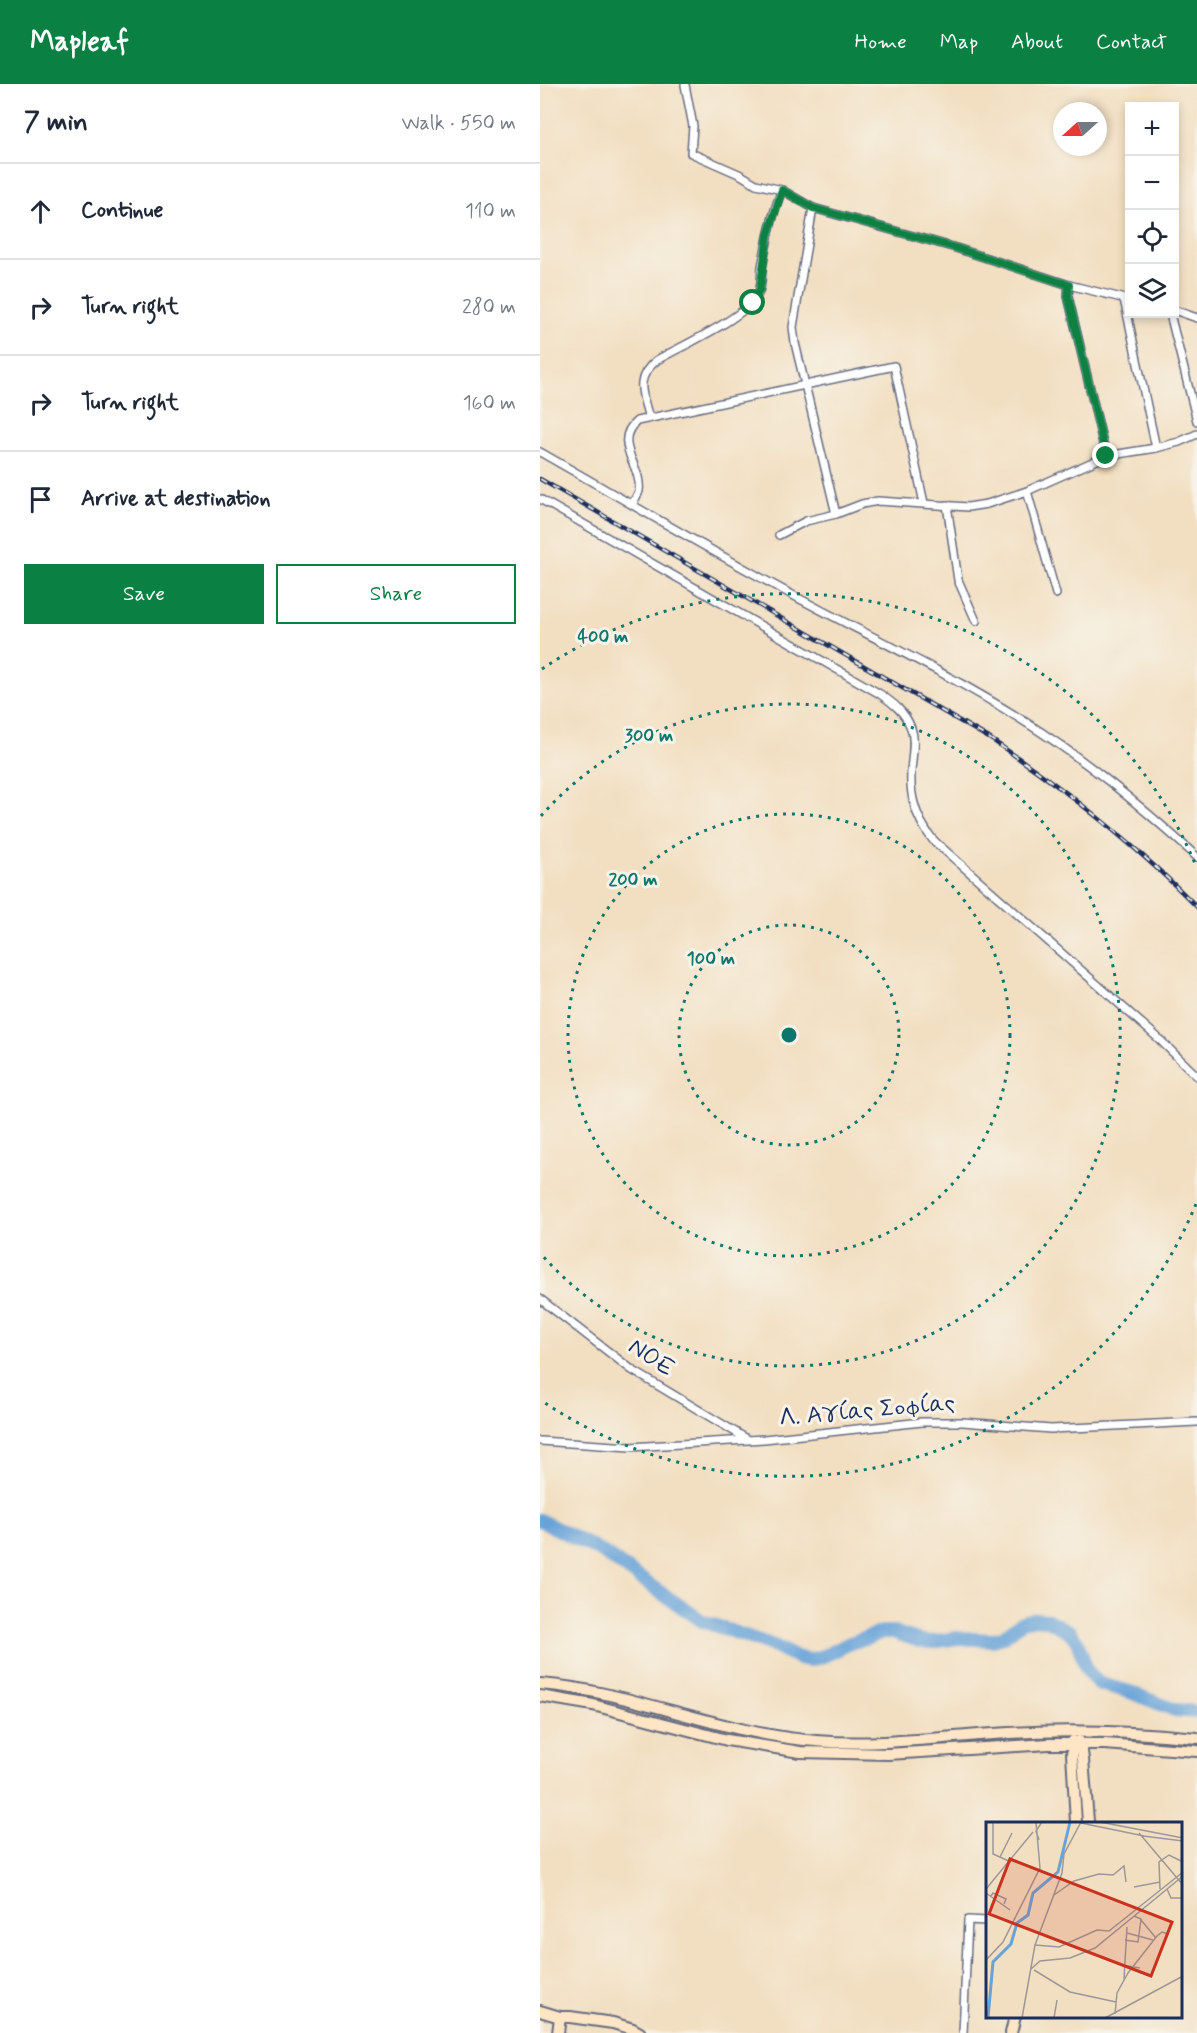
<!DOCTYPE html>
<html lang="en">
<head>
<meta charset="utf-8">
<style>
	:root { --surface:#fff; --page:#f2f2f3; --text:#1f2937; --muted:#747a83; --line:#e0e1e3; --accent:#0b8043 }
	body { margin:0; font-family:Mynerve,sans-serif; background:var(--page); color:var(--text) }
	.controls { position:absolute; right:18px; top:18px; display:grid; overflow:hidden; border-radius:0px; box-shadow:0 3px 9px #0003 }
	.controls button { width:54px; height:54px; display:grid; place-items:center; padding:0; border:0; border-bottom:2px solid var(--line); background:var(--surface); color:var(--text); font:30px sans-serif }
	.compass { position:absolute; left:513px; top:18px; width:54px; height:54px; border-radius:50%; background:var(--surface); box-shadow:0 3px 9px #0003; rotate:249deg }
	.stop { position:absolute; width:18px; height:18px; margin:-14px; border:4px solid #0b8043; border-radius:50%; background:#fff }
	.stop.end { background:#0b8043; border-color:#fff; box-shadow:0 2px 6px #0008 }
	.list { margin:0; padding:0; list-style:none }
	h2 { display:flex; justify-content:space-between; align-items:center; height:78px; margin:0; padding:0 24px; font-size:26px }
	h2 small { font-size:20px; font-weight:400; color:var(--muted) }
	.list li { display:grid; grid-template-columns:39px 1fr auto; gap:18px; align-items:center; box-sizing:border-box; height:96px; padding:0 24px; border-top:2px solid var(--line) }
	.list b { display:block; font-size:22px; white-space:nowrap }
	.list em { font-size:20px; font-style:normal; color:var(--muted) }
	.actions { display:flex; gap:12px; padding:18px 24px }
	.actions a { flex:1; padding:14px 0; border:2px solid var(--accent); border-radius:0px; text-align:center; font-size:21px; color:var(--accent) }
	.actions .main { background:var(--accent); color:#fff }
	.icon { flex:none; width:33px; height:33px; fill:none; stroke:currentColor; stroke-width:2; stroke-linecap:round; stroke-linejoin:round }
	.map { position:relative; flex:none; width:657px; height:1949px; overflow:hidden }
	header { display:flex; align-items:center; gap:36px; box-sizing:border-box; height:84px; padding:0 30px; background:var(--accent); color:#fff }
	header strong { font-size:28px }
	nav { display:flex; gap:33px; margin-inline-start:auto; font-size:21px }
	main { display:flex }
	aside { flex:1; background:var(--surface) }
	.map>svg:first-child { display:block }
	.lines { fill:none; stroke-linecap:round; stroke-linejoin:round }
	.river { stroke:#68a3d8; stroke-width:14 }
	.street-casing { stroke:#666c80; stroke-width:10 }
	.secondary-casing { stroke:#666c80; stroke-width:14 }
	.street { stroke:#fff; stroke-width:7 }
	.secondary { stroke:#fee5c5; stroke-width:10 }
	.rail-casing { stroke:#1b2f5e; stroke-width:4.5 }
	.rail { stroke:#f7f3e8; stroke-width:2; stroke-dasharray:7; stroke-linecap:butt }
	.route { stroke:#0b8043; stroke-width:8 }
	.ring { fill:none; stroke:#0f766e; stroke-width:3; stroke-dasharray:3 6 }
	.labels { text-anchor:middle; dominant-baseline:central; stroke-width:6; stroke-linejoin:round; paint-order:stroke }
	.street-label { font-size:24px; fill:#1b2f5e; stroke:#f7f3e8 }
	.inset-river { fill:none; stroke:#68a3d8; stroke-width:3 }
	.inset-road { fill:none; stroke:#9c9899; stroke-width:1.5 }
	.view { fill:#c8321e; fill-opacity:0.15; stroke:#c8321e; stroke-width:3 }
	.inset-edge { fill:none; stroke:#1b2f5e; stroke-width:3 }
	.centre { fill:#0f766e; stroke:#f7f3e8; stroke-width:3 }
	.ring-label { font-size:18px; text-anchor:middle; font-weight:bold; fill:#0f766e; stroke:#f7f3e8; stroke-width:6; stroke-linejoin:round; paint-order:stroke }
</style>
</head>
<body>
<header>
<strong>Mapleaf</strong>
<nav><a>Home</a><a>Map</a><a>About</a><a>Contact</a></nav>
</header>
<main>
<aside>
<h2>7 min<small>Walk · 550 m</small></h2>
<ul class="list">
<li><svg class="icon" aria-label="ahead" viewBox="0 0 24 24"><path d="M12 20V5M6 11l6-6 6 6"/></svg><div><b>Continue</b></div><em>110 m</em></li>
<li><svg class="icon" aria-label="right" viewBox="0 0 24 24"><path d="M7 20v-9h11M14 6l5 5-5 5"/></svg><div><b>Turn right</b></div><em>280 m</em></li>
<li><svg class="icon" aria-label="right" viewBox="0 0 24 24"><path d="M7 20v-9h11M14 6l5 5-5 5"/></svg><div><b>Turn right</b></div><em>160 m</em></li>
<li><svg class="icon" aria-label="arrive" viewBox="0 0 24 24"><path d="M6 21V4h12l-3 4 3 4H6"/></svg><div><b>Arrive at destination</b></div></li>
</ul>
<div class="actions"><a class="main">Save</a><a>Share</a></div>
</aside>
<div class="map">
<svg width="657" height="1949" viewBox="0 0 657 1949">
	<rect width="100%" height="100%" fill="#f7f3e8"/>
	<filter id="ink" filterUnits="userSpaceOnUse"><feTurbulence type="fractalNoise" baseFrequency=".0167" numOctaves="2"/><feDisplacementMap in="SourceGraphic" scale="12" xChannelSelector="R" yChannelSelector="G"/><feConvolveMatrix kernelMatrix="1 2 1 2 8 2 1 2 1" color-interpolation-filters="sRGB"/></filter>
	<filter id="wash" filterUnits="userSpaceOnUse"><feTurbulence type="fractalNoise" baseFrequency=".008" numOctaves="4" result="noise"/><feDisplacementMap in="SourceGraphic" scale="24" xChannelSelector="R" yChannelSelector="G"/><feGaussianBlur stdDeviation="1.35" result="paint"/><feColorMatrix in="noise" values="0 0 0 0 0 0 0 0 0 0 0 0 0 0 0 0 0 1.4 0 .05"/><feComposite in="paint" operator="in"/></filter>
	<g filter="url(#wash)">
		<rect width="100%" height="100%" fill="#f2dec0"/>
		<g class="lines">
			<!-- river -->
			<polyline class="river" points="0,1436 62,1468 162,1537 234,1562 259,1574 270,1576 286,1571 310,1559 343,1548 353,1548 380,1557 392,1558 417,1554 451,1556 463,1553 482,1538 494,1535 508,1536 530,1548 537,1557 546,1583 552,1593 560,1600 590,1608 635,1626 657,1628"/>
		</g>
	</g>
	<g filter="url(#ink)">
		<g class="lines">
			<defs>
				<g id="street">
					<polyline points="145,1 153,42 151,69 201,91 216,100 242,106 273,124 416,164 529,201 590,216"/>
					<polyline points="273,124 253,243 255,259 296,430"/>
					<polyline points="529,201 528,212 566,372"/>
					<polyline points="584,215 616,364"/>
					<polyline points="634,226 657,234"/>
					<polyline points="630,230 657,337"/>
					<path d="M109,334c-7,-25 -15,-40 8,-58 23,-13 91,-44 101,-66 4,-8 3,-18 4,-27 5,-26 10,-53 20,-77"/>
					<path d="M0,368c72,41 144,83 216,123 87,49 179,90 263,143 65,40 122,88 178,139"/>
					<polyline points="487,407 516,510"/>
					<path d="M0,415l340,195c13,9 25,18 31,34 4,11 2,22 1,33 -4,31 2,55 21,79l224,197 40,39"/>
					<path d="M92,420c2,-4 6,-9 7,-13 4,-24 -28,-49 -2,-70l257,-55 30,137"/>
					<polyline points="407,421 418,496 436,537"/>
					<polyline points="239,451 266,437 296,430 322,420 338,417 428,423 447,420 487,407 566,372 616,364 639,358 657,350"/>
					<polyline points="0,1215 92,1286 207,1355"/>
					<polyline points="0,1357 90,1363 224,1355 382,1338 423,1338 511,1345 657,1338"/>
					<polyline points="423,1949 428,1836 447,1837"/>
				</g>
				<g id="secondary">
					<path d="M0,1600c93,7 180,50 276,57 59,5 118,-3 177,-7 68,-5 136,-3 204,4"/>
					<polyline points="0,1612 53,1621 187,1656 260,1668 348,1670 509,1660 565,1660 657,1667"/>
					<polyline points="533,1657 542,1668 543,1675 548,1737"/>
					<polyline points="536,1738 532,1669 539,1657"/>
					<polyline points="0,1927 20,1933 30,1933 73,1939 93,1945 100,1949"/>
					<polyline points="18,1949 20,1933"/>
					<polyline points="471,1949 475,1932"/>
				</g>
			</defs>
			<!-- street casing -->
			<use href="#street" class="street-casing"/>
			<!-- secondary casing -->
			<use href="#secondary" class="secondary-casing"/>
			<!-- street -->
			<use href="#street" class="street"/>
			<!-- secondary -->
			<use href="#secondary" class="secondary"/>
			<defs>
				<path id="rail" d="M0,395l449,259c75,50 145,105 208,169"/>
			</defs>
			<!-- rail casing -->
			<use href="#rail" class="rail-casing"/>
			<!-- rail -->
			<use href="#rail" class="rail"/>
		</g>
	</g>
	<g class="lines" filter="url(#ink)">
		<!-- route -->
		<polyline class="route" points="213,219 220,205 228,151 242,106 273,124 416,164 529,201 528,212 566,372"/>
	</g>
	<!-- distance rings -->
	<g class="ring">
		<circle cx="249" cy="951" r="110"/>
		<circle cx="249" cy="951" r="221"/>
		<path d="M1 732A331 331 0 1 1 1 1170"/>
		<path d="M656 1120A441 441 0 0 1 2 1317M2 585A441 441 0 0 1 656 782"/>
	</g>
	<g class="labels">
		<!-- street labels -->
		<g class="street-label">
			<text transform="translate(111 1274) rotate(34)">NOE</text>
			<text transform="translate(327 1327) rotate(-5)">Λ. Αγίας Σοφίας</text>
		</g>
	</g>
	<!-- overview -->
	<g transform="translate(446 1738)">
		<rect width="196" height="196" fill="#f2dec0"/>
		<path class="inset-river" d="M2,196l5,-56 18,-18 6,-21 11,-8 5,-22 25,-21 12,-50"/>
		<path class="inset-road" d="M7,0v32l18,8M114,0l83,16M95,1l63,13M153,11l44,52M157,14l40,5M53,18l-3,-9 6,-9M14,35l12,-24M148,65l26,-5M0,67l47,-57M174,67l-1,-27 10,-7 14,7M181,67l4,9h12M0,71l24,17M68,73l20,-14 25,-7 14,1 11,-9 2,16M5,74l2,-3 13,6 -2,5M155,98l15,18M141,111l26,7M139,118l13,2 3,-23 -7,-3M49,123l24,2 38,-17 12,1 74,-59M0,138l17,-18 37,-74 -4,-46M136,143l18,3M45,147l9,-8 30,-3 25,-10 88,-72M48,148l36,22 46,10M138,157l3,-52M129,192l2,-21 11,-20 29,-37 5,-4 6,2M36,196l13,-73 27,-72 2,-19 17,-32M68,196l3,-18M119,196l78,-42"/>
		<path class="view" d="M24,37l162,63 -21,54 -162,-62z"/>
		<rect width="196" height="196" class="inset-edge"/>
	</g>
	<circle cx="249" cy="951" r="9" class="centre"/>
	<g class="ring-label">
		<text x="63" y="558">400 m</text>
		<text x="109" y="657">300 m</text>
		<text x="93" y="801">200 m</text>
		<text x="171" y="880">100 m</text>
	</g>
</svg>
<div class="controls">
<button>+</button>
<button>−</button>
<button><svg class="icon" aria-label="locate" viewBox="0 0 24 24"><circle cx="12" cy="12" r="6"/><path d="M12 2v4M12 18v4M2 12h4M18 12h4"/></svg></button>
<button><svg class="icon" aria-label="layers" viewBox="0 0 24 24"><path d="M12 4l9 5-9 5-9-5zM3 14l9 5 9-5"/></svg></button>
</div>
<svg class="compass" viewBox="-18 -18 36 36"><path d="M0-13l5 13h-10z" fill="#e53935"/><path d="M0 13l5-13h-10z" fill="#747a83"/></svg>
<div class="stop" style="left:213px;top:219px"></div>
<div class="stop end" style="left:566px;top:372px"></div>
</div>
</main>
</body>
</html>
